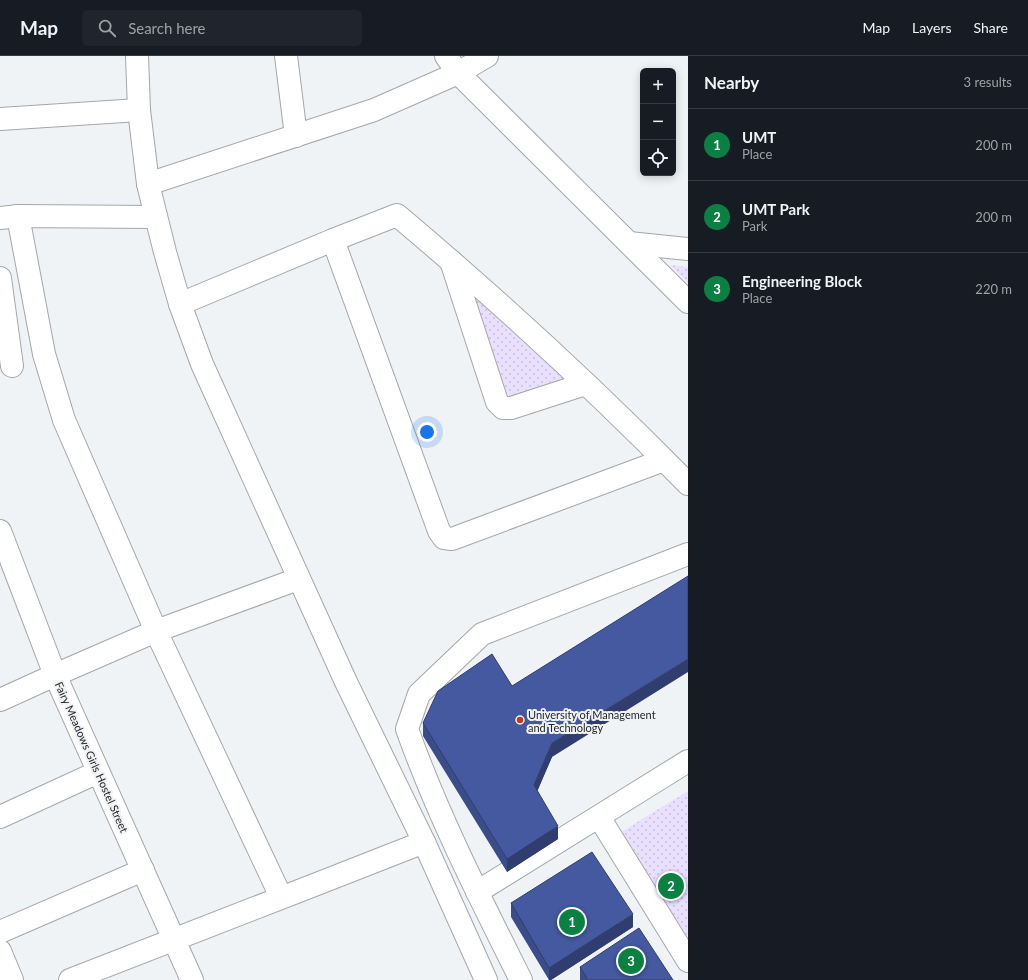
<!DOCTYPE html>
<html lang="en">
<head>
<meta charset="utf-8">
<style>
	:root { --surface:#171b24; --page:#20242c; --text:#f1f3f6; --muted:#9ea1a6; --line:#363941; --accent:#0b8043 }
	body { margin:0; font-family:Lato,sans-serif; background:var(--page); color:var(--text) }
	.controls { position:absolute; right:12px; top:12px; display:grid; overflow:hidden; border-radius:6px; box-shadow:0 2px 10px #0003 }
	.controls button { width:36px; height:36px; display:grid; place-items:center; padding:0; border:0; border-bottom:1px solid var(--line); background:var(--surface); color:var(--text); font:20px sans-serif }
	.you { position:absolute; left:427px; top:376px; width:14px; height:14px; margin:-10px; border:3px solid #fff; border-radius:50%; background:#1a73e8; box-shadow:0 0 0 6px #1a73e833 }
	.badge { display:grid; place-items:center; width:26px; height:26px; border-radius:50%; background:var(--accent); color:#fff; font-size:13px; font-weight:700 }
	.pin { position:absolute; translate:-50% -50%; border:2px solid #fff; box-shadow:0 1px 4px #0006 }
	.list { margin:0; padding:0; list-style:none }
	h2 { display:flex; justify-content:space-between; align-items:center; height:52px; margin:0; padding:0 16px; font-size:17px }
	h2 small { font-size:13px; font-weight:400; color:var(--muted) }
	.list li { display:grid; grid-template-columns:26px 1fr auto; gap:12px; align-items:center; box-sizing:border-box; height:72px; padding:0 16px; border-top:1px solid var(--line) }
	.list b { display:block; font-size:15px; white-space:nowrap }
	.list p { margin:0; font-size:13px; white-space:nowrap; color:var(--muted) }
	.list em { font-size:13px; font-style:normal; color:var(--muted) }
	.icon { flex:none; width:22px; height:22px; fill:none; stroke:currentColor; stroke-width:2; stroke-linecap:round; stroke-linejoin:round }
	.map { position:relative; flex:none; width:688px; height:924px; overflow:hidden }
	header { display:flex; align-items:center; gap:24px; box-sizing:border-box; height:56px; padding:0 20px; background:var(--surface); border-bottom:1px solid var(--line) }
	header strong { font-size:19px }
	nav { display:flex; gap:22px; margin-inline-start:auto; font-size:14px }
	.search { width:280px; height:36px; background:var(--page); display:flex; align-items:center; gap:10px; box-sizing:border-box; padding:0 14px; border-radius:6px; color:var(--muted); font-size:15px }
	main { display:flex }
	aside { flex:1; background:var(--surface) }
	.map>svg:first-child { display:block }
	.grass { fill:url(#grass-dots) }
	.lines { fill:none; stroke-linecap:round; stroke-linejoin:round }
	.minor-casing { stroke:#a4a7a9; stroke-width:24 }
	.minor { stroke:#fff; stroke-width:22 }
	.wall { fill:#3a4d89 }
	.shaded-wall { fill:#303e6f }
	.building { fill:#44599f; stroke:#303e6f }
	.poi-dot { fill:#c43b15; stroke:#f0f3f5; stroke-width:1.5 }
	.labels { text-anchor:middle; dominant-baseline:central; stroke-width:4; stroke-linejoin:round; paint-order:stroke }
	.poi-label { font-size:11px; fill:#242526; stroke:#f0f3f5; text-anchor:start }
	.street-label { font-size:11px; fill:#242526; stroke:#f0f3f5 }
</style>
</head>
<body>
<header>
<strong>Map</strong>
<div class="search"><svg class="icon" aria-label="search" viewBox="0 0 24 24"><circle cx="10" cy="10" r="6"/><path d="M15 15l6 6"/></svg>Search here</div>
<nav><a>Map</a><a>Layers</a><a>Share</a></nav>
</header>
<main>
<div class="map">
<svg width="688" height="924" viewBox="0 0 688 924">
	<defs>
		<pattern id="grass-dots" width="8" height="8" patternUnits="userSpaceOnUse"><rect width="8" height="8" fill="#e9dffe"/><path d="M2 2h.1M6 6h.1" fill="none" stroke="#c8bfda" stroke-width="1.8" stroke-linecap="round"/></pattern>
	</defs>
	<rect width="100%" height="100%" fill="#f0f3f5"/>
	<!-- grass -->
	<g class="grass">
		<polygon points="670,209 688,211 688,227"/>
		<polygon points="470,237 567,321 506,340"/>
		<polygon points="688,735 688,884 621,776"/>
	</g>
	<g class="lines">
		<defs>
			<g id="minor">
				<polyline points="137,0 139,54 148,128 165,196 180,248 202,308 346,626 424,786 486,924"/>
				<polyline points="286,0 296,80"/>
				<polyline points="446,0 458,17 688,246"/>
				<polyline points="0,63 139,54"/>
				<polyline points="148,128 374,54 458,17 487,0"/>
				<polyline points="18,160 44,298 64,364 156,575 281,841"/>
				<polyline points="0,162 18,160 156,161"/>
				<polyline points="333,184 439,475 444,482 452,483 664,404"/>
				<polyline points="629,187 688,193"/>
				<polyline points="451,205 497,346 503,352 511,352 585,328"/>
				<polyline points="0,222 12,310"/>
				<path d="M180,248l153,-64 64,-25c101,85 199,175 291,269"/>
				<polyline points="0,475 55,619 192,924"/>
				<polyline points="0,644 55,619 156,575 298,523"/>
				<polyline points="0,761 98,716"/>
				<polyline points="599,761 688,905"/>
				<polyline points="477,836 688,705"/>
				<polyline points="0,876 143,814"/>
				<polyline points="0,895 12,924"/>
				<path d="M70,924c118,-45 236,-92 354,-138"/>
				<path d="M521,924c-41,-82 -83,-164 -114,-251l12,-35 63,-60 206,-80"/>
			</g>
		</defs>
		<!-- minor casing -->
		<use href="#minor" class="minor-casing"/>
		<!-- minor -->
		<use href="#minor" class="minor"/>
	</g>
	<!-- wall -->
	<g class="wall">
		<polygon points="423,667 552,701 537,735 558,783 507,816 423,680"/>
		<polygon points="511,847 633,871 551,924 549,924 511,861"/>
		<polygon points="580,911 673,924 580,924"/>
	</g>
	<!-- shaded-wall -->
	<g class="shaded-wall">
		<polygon points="688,603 688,616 552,701 534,743 534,729 552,687"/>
		<polygon points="558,770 558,783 507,816 507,803"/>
		<polygon points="633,858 633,871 551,924 549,924 549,912"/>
	</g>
	<!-- building -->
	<g class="building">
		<polygon points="688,520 688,603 552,687 534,729 558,770 507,803 423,667 438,635 492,598 512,630"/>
		<polygon points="592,796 633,858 549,912 511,847"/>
		<polygon points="639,872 673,924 588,924 580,911"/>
	</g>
	<!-- markers -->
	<circle class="poi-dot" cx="520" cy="664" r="4"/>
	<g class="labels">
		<!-- poi labels -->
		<g class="poi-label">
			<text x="528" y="658">University of Management<tspan x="528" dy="13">and Technology</tspan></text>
		</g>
		<!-- street labels -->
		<g class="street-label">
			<text transform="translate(92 701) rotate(66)">Fairy Meadows Girls Hostel Street</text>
		</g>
	</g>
</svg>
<div class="controls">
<button>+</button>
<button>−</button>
<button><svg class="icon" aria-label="locate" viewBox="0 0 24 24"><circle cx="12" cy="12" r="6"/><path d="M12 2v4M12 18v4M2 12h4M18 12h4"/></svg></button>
</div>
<div class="you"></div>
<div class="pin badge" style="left:572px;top:866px">1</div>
<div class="pin badge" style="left:671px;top:830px">2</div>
<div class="pin badge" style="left:631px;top:905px">3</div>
</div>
<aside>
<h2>Nearby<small>3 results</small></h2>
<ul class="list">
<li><span class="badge">1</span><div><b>UMT</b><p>Place</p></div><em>200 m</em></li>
<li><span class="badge">2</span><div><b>UMT Park</b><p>Park</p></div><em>200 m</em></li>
<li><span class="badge">3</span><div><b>Engineering Block</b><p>Place</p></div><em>220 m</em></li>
</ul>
</aside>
</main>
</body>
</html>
